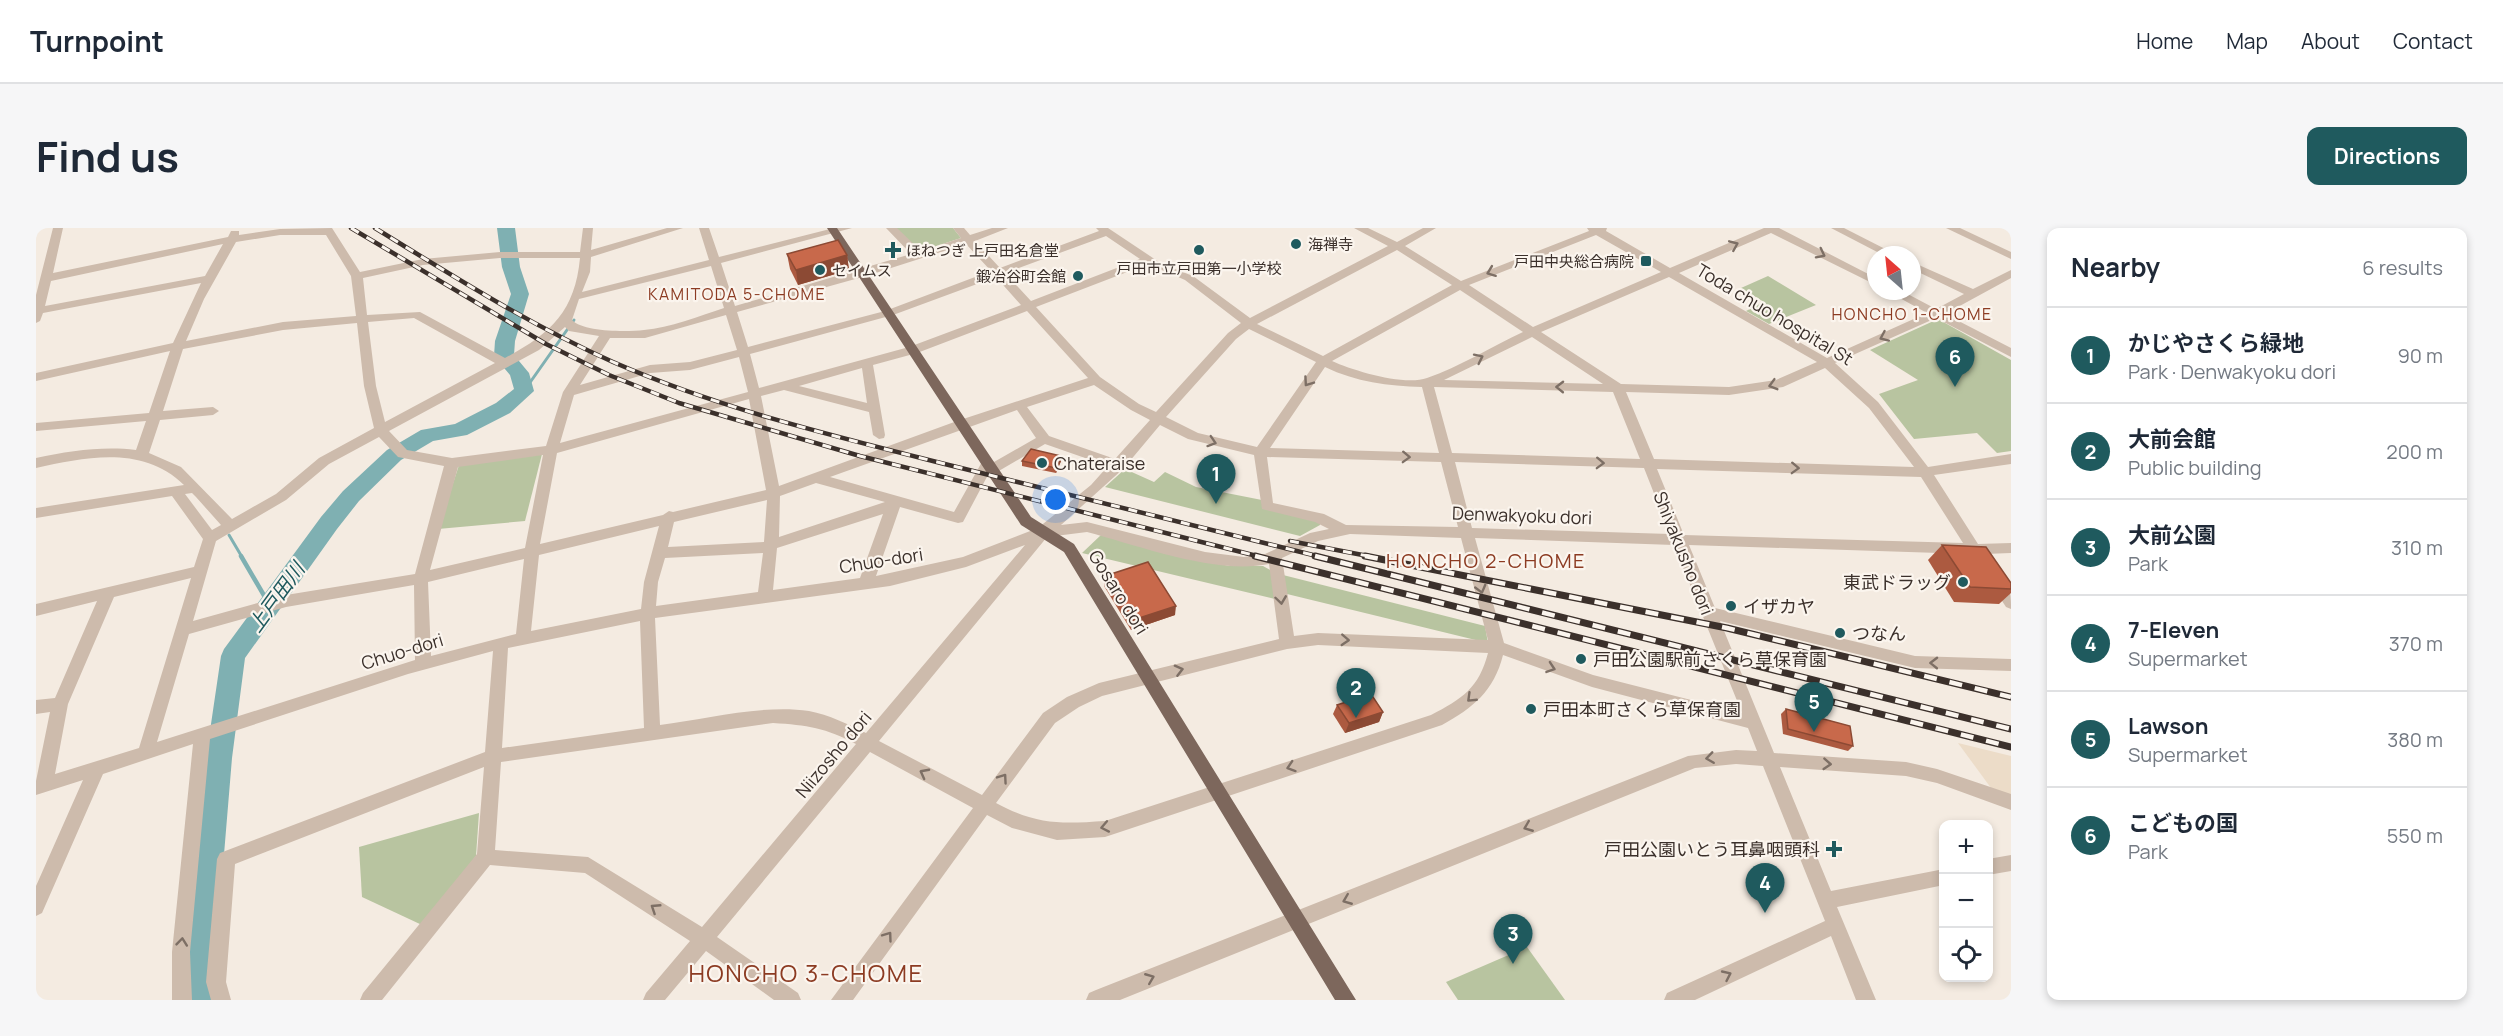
<!DOCTYPE html>
<html lang="en">
<head>
<meta charset="utf-8">
<style>
	:root { --surface:#fff; --page:#f6f6f7; --text:#1f2937; --muted:#747a83; --line:#e0e1e3; --accent:#1f5a5e }
	body { margin:0; font-family:Manrope,"Noto Sans JP",sans-serif; background:var(--page); color:var(--text) }
	.controls { position:absolute; right:18px; bottom:18px; display:grid; overflow:hidden; border-radius:12px; box-shadow:0 3px 9px #0003 }
	.controls button { width:54px; height:54px; display:grid; place-items:center; padding:0; border:0; border-bottom:2px solid var(--line); background:var(--surface); color:var(--text); font:30px sans-serif }
	.compass { position:absolute; left:1831px; top:18px; width:54px; height:54px; border-radius:50%; background:var(--surface); box-shadow:0 3px 9px #0003; rotate:333deg }
	.you { position:absolute; left:1020px; top:272px; width:21px; height:21px; margin:-15px; border:4px solid #fff; border-radius:50%; background:#1a73e8; box-shadow:0 0 0 9px #1a73e833 }
	.badge { display:grid; place-items:center; width:39px; height:39px; border-radius:50%; background:var(--accent); color:#fff; font-size:20px; font-weight:700 }
	.pin { position:absolute; translate:-50% -50px; filter:drop-shadow(0 2px 3px #0008) }
	.pin::after { content:''; position:absolute; top:32px; width:21px; height:18px; background:inherit; clip-path:polygon(0 0,100% 0,50% 100%) }
	.list { margin:0; padding:0; list-style:none }
	h2 { display:flex; justify-content:space-between; align-items:center; height:78px; margin:0; padding:0 24px; font-size:26px }
	h2 small { font-size:20px; font-weight:400; color:var(--muted) }
	.list li { display:grid; grid-template-columns:39px 1fr auto; gap:18px; align-items:center; box-sizing:border-box; height:96px; padding:0 24px; border-top:2px solid var(--line) }
	.list b { display:block; font-size:22px; white-space:nowrap }
	.list p { margin:0; font-size:20px; white-space:nowrap; color:var(--muted) }
	.list em { font-size:20px; font-style:normal; color:var(--muted) }
	.icon { flex:none; width:33px; height:33px; fill:none; stroke:currentColor; stroke-width:2; stroke-linecap:round; stroke-linejoin:round }
	.map { position:relative; flex:none; width:1975px; height:772px; overflow:hidden; border-radius:12px }
	header { display:flex; align-items:center; gap:36px; box-sizing:border-box; height:84px; padding:0 30px; background:var(--surface); border-bottom:2px solid var(--line) }
	header strong { font-size:28px }
	nav { display:flex; gap:33px; margin-inline-start:auto; font-size:21px }
	.intro { display:flex; align-items:center; justify-content:space-between; box-sizing:border-box; height:144px; padding:0 36px }
	h1 { margin:0; font-size:42px }
	.button { padding:15px 27px; border-radius:12px; background:var(--accent); color:#fff; font-size:21px; font-weight:700 }
	main { display:flex; gap:36px; padding:0 36px }
	aside { flex:1; background:var(--surface); border-radius:12px; box-shadow:0 3px 9px #0003 }
	.map>svg:first-child { display:block }
	.green { fill:#b8c4a0 }
	.plaza { fill:#ecdcc8 }
	.lines { fill:none; stroke-linecap:round; stroke-linejoin:round }
	.stream-far1 { stroke:#7fb0b2; stroke-width:3 }
	.stream { stroke:#7fb0b2; stroke-width:4.5 }
	.river { fill:#7fb0b2; fill-rule:evenodd }
	.minor { fill:#cdbbac; fill-rule:evenodd }
	.major { fill:#7d675c; fill-rule:evenodd }
	.rail-far1-casing { stroke:#3b302b; stroke-width:4.5 }
	.rail-casing { stroke:#3b302b; stroke-width:7 }
	.rail-far1 { stroke:#fbf5ee; stroke-width:3; stroke-dasharray:9; stroke-linecap:butt }
	.rail { stroke:#fbf5ee; stroke-width:4.5; stroke-dasharray:13; stroke-linecap:butt }
	.wall { fill:#ac5a40 }
	.shaded-wall { fill:#8c4a34 }
	.building { fill:#c8694b; stroke:#8c4a34; stroke-width:1.5 }
	.oneway { stroke:#7d6f65 }
	.poi-dot { fill:#1f5a5e; stroke:#fbf5ee; stroke-width:2 }
	.labels { text-anchor:middle; dominant-baseline:central; stroke-width:4.5; stroke-linejoin:round; paint-order:stroke }
	.far-poi-label { font-size:15px; fill:#3b302b; stroke:#fbf5ee; text-anchor:start }
	.far-neighbourhood-label { font-size:16px; letter-spacing:1.5px; fill:#8c3b22; stroke:#fbf5ee }
	.street-label { font-size:18px; fill:#3b302b; stroke:#fbf5ee }
	.poi-label { font-size:18px; fill:#3b302b; stroke:#fbf5ee; text-anchor:start }
	.neighbourhood-label { font-size:20px; letter-spacing:1.5px; fill:#8c3b22; stroke:#fbf5ee }
	.water-label { font-size:20px; font-style:italic; fill:#1f5a5e; stroke:#fbf5ee }
	.near-neighbourhood-label { font-size:24px; letter-spacing:1.5px; fill:#8c3b22; stroke:#fbf5ee }
</style>
</head>
<body>
<header>
<strong>Turnpoint</strong>
<nav><a>Home</a><a>Map</a><a>About</a><a>Contact</a></nav>
</header>
<div class="intro"><h1>Find us</h1><a class="button">Directions</a></div>
<main>
<div class="map">
<svg width="1975" height="772" viewBox="0 0 1975 772">
	<rect width="100%" height="100%" fill="#f4ebe1"/>
	<!-- green -->
	<g class="green">
		<polygon points="858,0 917,0 925,10 882,24"/>
		<polygon points="1732,48 1780,77 1733,96 1710,83 1728,74 1705,60"/>
		<polygon points="1902,91 1975,132 1975,223 1961,225 1941,205 1878,211 1843,166 1882,152 1834,122"/>
		<polygon points="506,226 489,293 402,301 423,237"/>
		<polygon points="1089,241 1118,254 1129,244 1160,259 1226,272 1284,294 1284,297 1264,308 1069,259"/>
		<polygon points="1065,307 1193,338 1227,338 1236,343 1239,371 1046,325"/>
		<polygon points="1247,347 1449,398 1452,415 1251,366"/>
		<polygon points="443,585 440,628 386,697 326,669 323,619"/>
		<polygon points="1491,719 1529,772 1422,772 1410,754"/>
	</g>
	<!-- plaza -->
	<polygon class="plaza" points="1922,515 1975,528 1975,567 1955,560"/>
	<g class="lines">
		<!-- stream-far1 -->
		<g class="stream-far1">
			<polyline points="488,163 538,92"/>
			<polyline points="193,307 206,329"/>
		</g>
		<!-- stream -->
		<polyline class="stream" points="205,328 233,376"/>
		<!-- river -->
		<polygon class="river" points="461,0 479,0 484,39 493,66 479,113 478,127 493,145 498,163 474,185 431,207 397,213 365,232 323,273 301,301 209,430 196,530 177,759 180,772 150,772 147,759 170,530 185,428 188,421 285,289 307,263 351,222 385,202 419,196 460,175 478,161 474,147 458,128 459,113 475,66 466,39"/>
		<!-- minor -->
		<g class="minor">
			<path d="M17,0h10l-10,45 175,-36 3,-6h8v4l41,-6 52,-1 28,44 63,-13 77,-7h80l3,-24h10l-2,22 76,-22h16l-92,29 -1,15 -8,20 127,-32 -10,-32h10l10,29 115,-29h18l-131,35 14,43 176,-52 -25,-26h11l24,23 40,-13 -8,-10h11l6,7 22,-7h16l-33,13 25,27 99,-37 -3,-3h12l54,36 31,12 57,42 138,-72 -34,-18h14l29,14 26,-14h13l-31,18 56,35 128,-50 -2,-3h20l-1,3 64,37 94,-40h15l97,50v7l-105,-52 -92,40 148,85 100,-45 -40,-22h15l34,18 28,-15 -52,-25v-7l61,27 38,-19v8l-66,36 66,34v9l-75,-39 -101,45 43,39 50,65 83,-13v10l-77,11 44,69 33,-1v10l-26,1 -1,6h-10l-4,-6 -281,-9 26,63 200,48 96,3v12l-96,-3 -195,-47 54,132 132,9 31,7 74,25v16l-74,-27 -31,-7 -126,-9 51,124 113,-22v16l-107,22 39,93h-20l-25,-64 -136,64h-31l3,-7 158,-72 -62,-155 -27,-2 -41,4 -575,232h-34l3,-7 7,-3 592,-234 48,-6 21,1 -9,-23 -156,-41 -89,-32c-9,36 -30,53 -61,70l-337,112 -48,3 -45,-12 -25,-13 -134,185h-22l142,-192 -103,-56 -153,185 81,56 3,7h-27l-68,-49 -41,49h-22l3,-7 44,-52 -105,-68 -95,-8 -108,135h-22l3,-7 114,-139 7,-87 -249,97 -9,118 5,18h-20l-5,-18 11,-123 3,-6 265,-101 8,-101 -85,23 -198,65 -20,213 2,48h-20v-48l21,-208 -90,30 -61,139 -6,3v-30l47,-106 -47,15v-14l14,-69 -14,2v-14l19,-2 42,-97 -61,15v-12l158,-37 9,-28 -31,-43 -136,22v-10l148,-23c-41,-40 -98,-28 -148,-17v-10c34,-7 66,-12 100,-8l10,-29 -110,10v-8l113,-10 21,-62 -134,30v-8l137,-30 28,-60 -158,30 -3,8 -4,2v-28zM244,7h46l25,41 5,40 -73,6 -97,19 18,-42 32,-57zM1560,7l65,37 -128,55 -64,-42zM1070,8l34,23 -109,42 -26,-28zM187,16l-18,32 -160,30 6,-25zM930,16l25,27 -106,40 -137,36 -11,-35 129,-36zM1361,22l55,35 -129,71 -66,-32zM464,30h80c-5,54 -30,76 -75,100l-85,-46 -53,3 -4,-37 60,-13zM1112,36l37,16 56,43 -13,10 -72,79 -17,-8 -39,-27 -64,-70zM675,38l13,42c-25,8 -54,20 -80,22 -18,2 -61,2 -72,-10l7,-21zM960,49l25,28 -112,42 -150,41 -9,-34 143,-39zM1633,49l148,85 -41,18 -47,7 -108,-3 -80,-52zM1424,62l63,42c-30,14 -64,35 -96,46 -23,8 -73,-7 -95,-17zM991,83l61,67 -131,43 -178,65 -18,-90 23,-6 85,22 4,23 6,4 5,-1 1,-3 -12,-70 44,-12zM690,87l11,35 -47,12 -40,3 -70,20 30,-47h35zM378,90l81,45 -110,59 -9,-36 -8,-64zM321,95l7,63 10,42 -55,30 -43,36 -44,25 -51,-52 -32,-14 11,-33 53,-5 6,-4 -6,-4 -50,4 20,-62 100,-19zM529,99l4,4 30,5 -36,56 -17,54 -94,12 -45,-8 -18,-19 150,-81zM1213,101l67,33 -59,85 -59,-14 -32,-16 70,-78zM1496,109l71,47 -159,-4zM703,129l9,35 -188,51 14,-48 76,-22 40,-3zM1289,139c31,15 63,19 97,20l17,66 -169,-5zM826,140l5,35 -68,-17zM1789,140l44,40 45,59 -260,-8 -28,-67 103,3 54,-8zM1058,157l37,25 19,10 -35,39 -66,-23 -22,-29zM1398,159l179,5 27,67 -188,-6zM713,171l17,91 -93,22 -4,-1 -6,4 -123,29 17,-91zM981,182l19,28 -42,24 -6,-4 -5,2 -29,52 -124,-35zM1124,197l28,14 66,16 8,54 53,13 14,7 -19,4 -45,21 -21,3 -39,-5 -118,-30 -26,3 63,-57zM343,209l19,20 46,9 -29,108 -129,21 -93,26 23,-80 70,-41 43,-36zM1009,216l63,22 -17,19 -53,43 -75,29 -87,19 24,-69 58,16 5,-1 26,-49 8,-1zM507,227l-18,93 -95,22 28,-103zM1231,229l174,5 17,65 -112,-2 -22,-11 -51,-11zM1419,234l189,6 26,66 -198,-6zM1621,241l264,8 42,66 -279,-8zM780,255l69,19 -106,35 1,-41zM156,265l4,4 25,28 -9,5 -27,-36zM731,272l-3,42 -96,5 6,-25zM847,286l-23,64 -87,12 4,-42zM623,298l-15,56 -3,27 -110,22 8,-76zM1051,304c53,14 129,43 182,32l10,75 -180,44 -32,14 -24,16 -61,82 -103,-54 168,-204zM1314,306l111,4 27,102 -170,-7 -24,3 -12,-78 36,-17zM1439,310l199,7 68,168 -149,-38 -89,-32zM989,317l-159,188c-18,-9 -37,-18 -57,-22 -46,-7 -103,8 -149,14l-5,-107 235,-32 76,-19zM727,325l-5,39 -102,14 2,-24 7,-24zM488,331l-8,75 -85,22 -3,-74zM155,350l-52,170 -84,26 13,-70 46,-107zM378,357l1,75 -258,82 32,-108 97,-27zM604,393l4,107 -142,20 6,-100zM1282,417l170,8c-9,35 -26,46 -57,62l-326,106c-45,3 -68,4 -109,-18l59,-80 24,-16 23,-11 185,-47zM737,495c34,2 53,5 83,21l-154,183 -114,-70 -93,-7 6,-88z"/>
			<polygon points="1795,0 1808,0 1861,27 1847,27"/>
			<polygon points="1910,0 1924,0 1975,24 1975,31"/>
			<path d="M1960,347c15,6 15,20 15,34l-5,-2 -17,-26z"/>
			<polygon points="1975,627 1975,643 1952,647 1952,631"/>
		</g>
		<!-- major -->
		<polygon class="major" points="791,0 801,0 995,289 1038,316 1320,772 1299,772 1028,324 985,297"/>
		<defs>
			<g id="rail-far1">
				<polyline points="315,0 510,116 573,147 643,175 824,228 1225,329"/>
				<path d="M339,0c78,48 155,97 238,134 110,48 228,76 344,105 122,30 243,60 364,90"/>
				<polyline points="1254,313 1337,329"/>
			</g>
			<g id="rail">
				<polyline points="1219,328 1975,519"/>
				<polyline points="1279,328 1975,501"/>
				<polyline points="1329,328 1691,400 1975,469"/>
			</g>
		</defs>
		<!-- rail-far1 casing -->
		<use href="#rail-far1" class="rail-far1-casing"/>
		<!-- rail casing -->
		<use href="#rail" class="rail-casing"/>
		<!-- rail-far1 -->
		<use href="#rail-far1" class="rail-far1"/>
		<!-- rail -->
		<use href="#rail" class="rail"/>
	</g>
	<!-- wall -->
	<g class="wall">
		<polygon points="751,26 811,27 813,42 762,57 754,41"/>
		<polygon points="1025,228 1025,233 1020,245 986,238 986,233"/>
		<polygon points="1906,317 1975,355 1975,365 1963,376 1918,374 1892,332"/>
		<polygon points="1069,348 1139,387 1095,402 1068,358"/>
		<polygon points="1301,477 1347,484 1343,494 1309,505 1297,486"/>
		<polygon points="1750,481 1817,518 1812,523 1747,506 1745,486"/>
	</g>
	<!-- shaded-wall -->
	<g class="shaded-wall">
		<polygon points="811,27 813,42 762,57 760,42"/>
		<polygon points="1025,228 1025,233 1020,245 1020,240"/>
		<polygon points="1140,378 1139,387 1095,402 1097,392"/>
		<polygon points="1347,484 1343,494 1309,505 1313,495"/>
	</g>
	<!-- building -->
	<g class="building">
		<polygon points="802,12 811,27 760,42 751,26"/>
		<polygon points="995,221 1025,228 1020,240 986,233"/>
		<polygon points="1906,317 1950,319 1975,355 1975,361 1934,359"/>
		<polygon points="1112,334 1140,378 1097,392 1069,348"/>
		<polygon points="1335,466 1347,484 1313,495 1301,477"/>
		<polygon points="1750,481 1814,498 1817,518 1752,501"/>
	</g>
	<!-- one-way arrows -->
	<defs><path id="oneway-chevron" d="M-2-3.5L2.5 0L-2 3.5" fill="none" stroke-width="1.6" stroke-linecap="round" stroke-linejoin="round" transform="scale(1.5)"/></defs>
	<g class="oneway">
		<use href="#oneway-chevron" transform="translate(1698 17) rotate(-23)"/>
		<use href="#oneway-chevron" transform="translate(1785 26) rotate(27)"/>
		<use href="#oneway-chevron" transform="translate(1455 44) rotate(159)"/>
		<use href="#oneway-chevron" transform="translate(1848 109) rotate(156)"/>
		<use href="#oneway-chevron" transform="translate(1443 130) rotate(-26)"/>
		<use href="#oneway-chevron" transform="translate(1272 154) rotate(125)"/>
		<use href="#oneway-chevron" transform="translate(1737 157) rotate(164)"/>
		<use href="#oneway-chevron" transform="translate(1524 159) rotate(-179)"/>
		<use href="#oneway-chevron" transform="translate(1176 214) rotate(18)"/>
		<use href="#oneway-chevron" transform="translate(1370 229) rotate(2)"/>
		<use href="#oneway-chevron" transform="translate(1564 235) rotate(2)"/>
		<use href="#oneway-chevron" transform="translate(1759 240) rotate(2)"/>
		<use href="#oneway-chevron" transform="translate(1445 361) rotate(75)"/>
		<use href="#oneway-chevron" transform="translate(1245 372) rotate(82)"/>
		<use href="#oneway-chevron" transform="translate(1309 412) rotate(3)"/>
		<use href="#oneway-chevron" transform="translate(1898 435) rotate(-179)"/>
		<use href="#oneway-chevron" transform="translate(1515 440) rotate(19)"/>
		<use href="#oneway-chevron" transform="translate(1143 442) rotate(-14)"/>
		<use href="#oneway-chevron" transform="translate(1435 470) rotate(136)"/>
		<use href="#oneway-chevron" transform="translate(1674 530) rotate(172)"/>
		<use href="#oneway-chevron" transform="translate(1791 536) rotate(4)"/>
		<use href="#oneway-chevron" transform="translate(1255 539) rotate(162)"/>
		<use href="#oneway-chevron" transform="translate(888 545) rotate(-152)"/>
		<use href="#oneway-chevron" transform="translate(967 550) rotate(-55)"/>
		<use href="#oneway-chevron" transform="translate(1069 599) rotate(169)"/>
		<use href="#oneway-chevron" transform="translate(1492 599) rotate(158)"/>
		<use href="#oneway-chevron" transform="translate(1311 672) rotate(158)"/>
		<use href="#oneway-chevron" transform="translate(619 680) rotate(-147)"/>
		<use href="#oneway-chevron" transform="translate(852 708) rotate(-54)"/>
		<use href="#oneway-chevron" transform="translate(146 714) rotate(-84)"/>
		<use href="#oneway-chevron" transform="translate(1691 747) rotate(-25)"/>
		<use href="#oneway-chevron" transform="translate(1114 750) rotate(-22)"/>
	</g>
	<!-- markers -->
	<g class="poi-dot">
		<circle cx="1260" cy="16" r="6"/>
		<path d="M854 13h6v6h6v6h-6v6h-6v-6h-6v-6h6z"/>
		<circle cx="1163" cy="22" r="6"/>
		<rect x="1604" y="27" width="12" height="12" rx="3"/>
		<circle cx="784" cy="42" r="6"/>
		<circle cx="1042" cy="48" r="6"/>
		<circle cx="1006" cy="235" r="6"/>
		<circle cx="1927" cy="354" r="6"/>
		<circle cx="1695" cy="378" r="6"/>
		<circle cx="1804" cy="405" r="6"/>
		<circle cx="1545" cy="431" r="6"/>
		<circle cx="1495" cy="481" r="6"/>
		<path d="M1795 612h6v6h6v6h-6v6h-6v-6h-6v-6h6z"/>
	</g>
	<g class="labels">
		<!-- far-poi labels -->
		<g class="far-poi-label">
			<text x="1272" y="16">海禅寺</text>
			<text x="870" y="22">ほねつぎ 上戸田名倉堂</text>
			<text x="1598" y="33" text-anchor="end">戸田中央総合病院</text>
			<text x="1163" y="40" text-anchor="middle">戸田市立戸田第一小学校</text>
			<text x="796" y="42">セイムス</text>
			<text x="1030" y="48" text-anchor="end">鍛冶谷町会館</text>
		</g>
		<!-- far-neighbourhood labels -->
		<g class="far-neighbourhood-label">
			<text x="701" y="66">KAMITODA 5-CHOME</text>
			<text x="1876" y="86">HONCHO 1-CHOME</text>
		</g>
		<!-- street labels -->
		<g class="street-label">
			<text transform="translate(1739 86) rotate(31)">Toda chuo hospital St</text>
			<text transform="translate(1486 287) rotate(2)">Denwakyoku dori</text>
			<text transform="translate(1648 325) rotate(68)">Shiyakusho dori</text>
			<text transform="translate(845 332) rotate(-9)">Chuo-dori</text>
			<text transform="translate(1083 364) rotate(58)">Gosaro dori</text>
			<text transform="translate(366 423) rotate(-17)">Chuo-dori</text>
			<text transform="translate(797 526) rotate(-50)">Niizosho dori</text>
		</g>
		<!-- poi labels -->
		<g class="poi-label">
			<text x="1018" y="235">Chateraise</text>
			<text x="1915" y="354" text-anchor="end">東武ドラッグ</text>
			<text x="1707" y="378">イザカヤ</text>
			<text x="1816" y="405">つなん</text>
			<text x="1557" y="431">戸田公園駅前さくら草保育園</text>
			<text x="1507" y="481">戸田本町さくら草保育園</text>
			<text x="1784" y="621" text-anchor="end">戸田公園いとう耳鼻咽頭科</text>
		</g>
		<!-- neighbourhood labels -->
		<g class="neighbourhood-label">
			<text x="1450" y="332">HONCHO 2-CHOME</text>
		</g>
		<!-- water labels -->
		<g class="water-label">
			<text transform="translate(240 369) rotate(-54)">上戸田川</text>
		</g>
		<!-- near-neighbourhood labels -->
		<g class="near-neighbourhood-label">
			<text x="770" y="744">HONCHO 3-CHOME</text>
		</g>
	</g>
</svg>
<div class="controls">
<button>+</button>
<button>−</button>
<button><svg class="icon" aria-label="locate" viewBox="0 0 24 24"><circle cx="12" cy="12" r="6"/><path d="M12 2v4M12 18v4M2 12h4M18 12h4"/></svg></button>
</div>
<svg class="compass" viewBox="-18 -18 36 36"><path d="M0-13l5 13h-10z" fill="#e53935"/><path d="M0 13l5-13h-10z" fill="#747a83"/></svg>
<div class="you"></div>
<div class="pin badge" style="left:1180px;top:276px">1</div>
<div class="pin badge" style="left:1320px;top:490px">2</div>
<div class="pin badge" style="left:1477px;top:736px">3</div>
<div class="pin badge" style="left:1729px;top:685px">4</div>
<div class="pin badge" style="left:1778px;top:504px">5</div>
<div class="pin badge" style="left:1919px;top:159px">6</div>
</div>
<aside>
<h2>Nearby<small>6 results</small></h2>
<ul class="list">
<li><span class="badge">1</span><div><b>かじやさくら緑地</b><p>Park · Denwakyoku dori</p></div><em>90 m</em></li>
<li><span class="badge">2</span><div><b>大前会館</b><p>Public building</p></div><em>200 m</em></li>
<li><span class="badge">3</span><div><b>大前公園</b><p>Park</p></div><em>310 m</em></li>
<li><span class="badge">4</span><div><b>7-Eleven</b><p>Supermarket</p></div><em>370 m</em></li>
<li><span class="badge">5</span><div><b>Lawson</b><p>Supermarket</p></div><em>380 m</em></li>
<li><span class="badge">6</span><div><b>こどもの国</b><p>Park</p></div><em>550 m</em></li>
</ul>
</aside>
</main>
</body>
</html>
